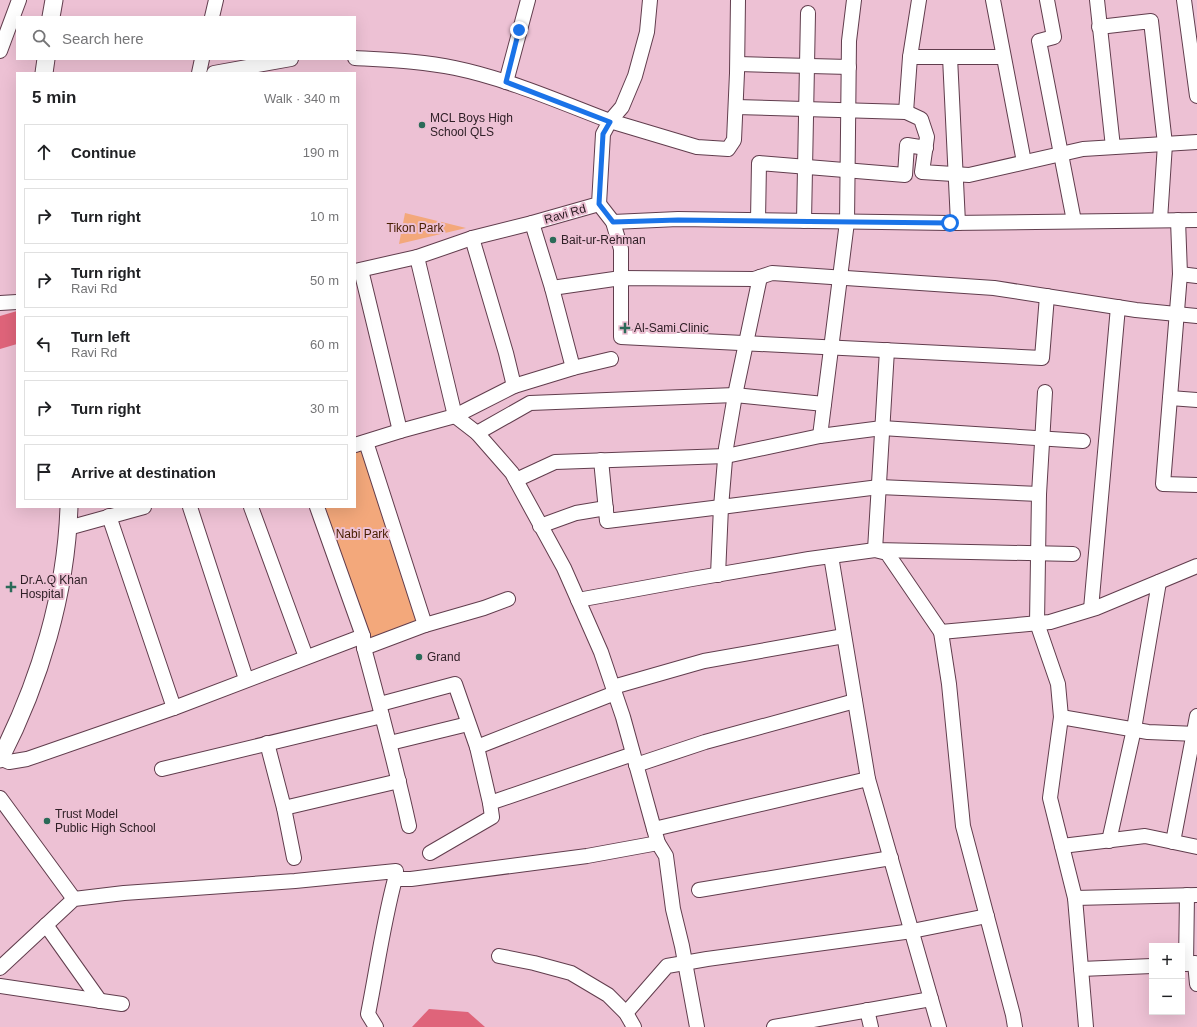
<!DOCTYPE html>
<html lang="en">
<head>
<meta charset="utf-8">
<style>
	:root { --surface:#fff; --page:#f6f6f6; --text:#202124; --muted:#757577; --line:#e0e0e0 }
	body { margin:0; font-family:Arial,sans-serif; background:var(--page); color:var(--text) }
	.controls { position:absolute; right:12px; bottom:12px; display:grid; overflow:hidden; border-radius:0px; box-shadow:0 4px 16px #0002 }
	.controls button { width:36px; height:36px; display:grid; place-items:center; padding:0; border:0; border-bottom:1px solid var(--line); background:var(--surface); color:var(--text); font:20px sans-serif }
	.stop { position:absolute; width:12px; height:12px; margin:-9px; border:3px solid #1a73e8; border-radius:50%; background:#fff }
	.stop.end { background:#1a73e8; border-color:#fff; box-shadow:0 1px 4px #0008 }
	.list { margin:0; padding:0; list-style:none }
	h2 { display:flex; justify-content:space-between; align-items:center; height:52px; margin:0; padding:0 16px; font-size:17px }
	h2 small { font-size:13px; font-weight:400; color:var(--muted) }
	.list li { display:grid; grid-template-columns:26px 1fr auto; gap:12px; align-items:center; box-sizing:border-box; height:56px; margin:0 8px 8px; padding:0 8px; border:1px solid var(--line); border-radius:0px }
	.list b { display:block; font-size:15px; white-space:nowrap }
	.list p { margin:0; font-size:13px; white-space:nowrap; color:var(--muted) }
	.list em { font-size:13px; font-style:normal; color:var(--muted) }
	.icon { flex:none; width:22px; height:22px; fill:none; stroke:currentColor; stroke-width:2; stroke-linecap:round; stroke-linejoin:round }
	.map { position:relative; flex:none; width:1197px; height:1027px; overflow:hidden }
	.search { position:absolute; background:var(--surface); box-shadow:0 4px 16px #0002; left:16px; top:16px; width:340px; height:44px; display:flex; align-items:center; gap:10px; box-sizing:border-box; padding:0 14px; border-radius:0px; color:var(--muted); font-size:15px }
	.panel { position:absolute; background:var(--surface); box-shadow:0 4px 16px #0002; left:16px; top:72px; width:340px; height:436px; border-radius:0px }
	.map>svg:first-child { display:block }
	.green { fill:#f3a87b }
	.building { fill:#df647a }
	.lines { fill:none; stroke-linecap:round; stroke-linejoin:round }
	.minor-casing { stroke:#613d4d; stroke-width:16 }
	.tertiary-casing { stroke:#613d4d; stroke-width:19 }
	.minor { stroke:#fff; stroke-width:14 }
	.tertiary { stroke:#fff; stroke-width:17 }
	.route { stroke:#1a73e8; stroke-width:5 }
	.poi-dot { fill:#2b6a58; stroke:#edc1d4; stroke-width:1.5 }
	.labels { text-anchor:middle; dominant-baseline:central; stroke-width:4; stroke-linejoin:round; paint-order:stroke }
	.poi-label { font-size:12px; fill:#302027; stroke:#edc1d4; text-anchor:start }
	.street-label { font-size:12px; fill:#302027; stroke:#edc1d4 }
	.park-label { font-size:12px; fill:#461d00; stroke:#edc1d4 }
</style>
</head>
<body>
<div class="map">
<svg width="1197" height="1027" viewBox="0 0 1197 1027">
	<rect width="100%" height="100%" fill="#edc1d4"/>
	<!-- green -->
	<g class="green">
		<polygon points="405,213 466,228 399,244"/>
		<polygon points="362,447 420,622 369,638 323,507 355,507 355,449"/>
	</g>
	<!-- building -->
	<g class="building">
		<polygon points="17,311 17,344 0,349 0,316"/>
		<polygon points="429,1009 468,1012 485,1027 412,1027"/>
	</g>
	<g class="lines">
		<defs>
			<g id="minor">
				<polyline points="650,0 647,32 635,76 622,107 610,121 697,147 728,149 734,140 737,73 738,0"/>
				<polyline points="919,0 910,57 1003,57"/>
				<polyline points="993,0 1024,162"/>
				<polyline points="1047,0 1054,37 1039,41 1074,221"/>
				<polyline points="1097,0 1113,147"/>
				<polyline points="1184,0 1197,96"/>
				<polyline points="212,17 216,0"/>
				<polyline points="1099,27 1151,21 1165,144 1160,220"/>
				<polyline points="0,51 19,0"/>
				<polyline points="950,57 958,223"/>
				<path d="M355,58c34,2 67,3 100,10 53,11 105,34 155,53l-7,13 -4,70 -67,19 -60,15 -55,19 -62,14"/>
				<polyline points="738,64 849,67"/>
				<polyline points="199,73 202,59"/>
				<polyline points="214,73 291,59"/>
				<polyline points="506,82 528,0"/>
				<polyline points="736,107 906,112 921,119 927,137 922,172 969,175 1083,149 1197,142"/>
				<polyline points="906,112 910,57"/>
				<polyline points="599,204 613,222 621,249 621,337 1042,358 1047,296"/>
				<polyline points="758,220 759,163 905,175 907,145 926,148"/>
				<polyline points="1178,220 1180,274 1163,484 1197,485"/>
				<polyline points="804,221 808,13"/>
				<polyline points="613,222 678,219 950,223 1197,220"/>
				<polyline points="532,223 552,288 573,368"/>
				<polyline points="472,238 506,353 514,386"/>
				<polyline points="417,257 455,416 477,433 512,473 564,568 601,652 623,717 654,829 658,843 666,856 673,909 682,946 697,1027"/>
				<polyline points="361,270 400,431"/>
				<polyline points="1180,274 1197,276"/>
				<polyline points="760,277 735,395 726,448 721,507 879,487 1039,494"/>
				<polyline points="552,288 621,278 754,279 772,273 994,288 1136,310 1197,316"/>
				<polyline points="0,303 17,302"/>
				<polyline points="887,350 875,550 1073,554"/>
				<polyline points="1045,392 1039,494 1037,623 1058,684 1061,717 1050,798 1075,898 1086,1027"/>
				<polyline points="1170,398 1197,400"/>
				<polyline points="477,433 530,403 735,395 824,404"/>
				<polyline points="820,436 847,222 849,41 854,0"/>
				<polyline points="355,445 400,431 455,416 514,386 573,368 611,359"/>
				<polyline points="601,460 607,521 721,507 718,575"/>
				<polyline points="516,480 555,462 726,456 820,436 882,428 1083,441"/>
				<polyline points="190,507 246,679"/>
				<polyline points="251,507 306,657"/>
				<path d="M317,507l46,129 1,12c16,59 32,118 45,178"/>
				<polyline points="109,516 174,708"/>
				<polyline points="540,526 576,513 606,508"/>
				<polyline points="68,528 144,507"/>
				<polyline points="831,556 868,779 939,1027"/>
				<polyline points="578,600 692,579 809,559 875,550 887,553 941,632 1050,622 1096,608 1197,566"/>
				<polyline points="1091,609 1118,307"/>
				<polyline points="425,625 484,608 508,599"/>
				<polyline points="941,632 949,684 963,826 1013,1015 1015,1027"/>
				<polyline points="364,648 425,625 366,442"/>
				<polyline points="613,687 704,661 844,636"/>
				<polyline points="380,704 455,684 477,747 490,803"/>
				<polyline points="1061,717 1148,732 1197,734"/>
				<polyline points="267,743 284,808 294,858"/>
				<polyline points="390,743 468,724"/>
				<polyline points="477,747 615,693"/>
				<polyline points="0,758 9,762 27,759 174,708 363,636"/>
				<polyline points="636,765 705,742 855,701"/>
				<polyline points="162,769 382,716"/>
				<polyline points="0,798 74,899"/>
				<polyline points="284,808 399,781"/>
				<polyline points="654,829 868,779"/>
				<polyline points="1109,841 1134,729 1159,582"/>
				<polyline points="1173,842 1197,716"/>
				<polyline points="1062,846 1145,836 1197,847"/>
				<polyline points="430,853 492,817 490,803 633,754"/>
				<polyline points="699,890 891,858"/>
				<polyline points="1075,898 1197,895"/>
				<polyline points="46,925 100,1001"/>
				<polyline points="499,956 534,963 571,973 608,995 626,1013 634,1027"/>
				<polyline points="1182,964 1195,963 1197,984"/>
				<polyline points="1186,964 1187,895"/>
				<polyline points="0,968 74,899 124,893 295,881 396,871 395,879 411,879 587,856 658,843"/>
				<polyline points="1081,969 1152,966"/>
				<polyline points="0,986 122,1004"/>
				<polyline points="867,1010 871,1027"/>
				<polyline points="626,1013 667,966 707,959 912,931 987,916"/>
				<path d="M376,1027l-8,-13c9,-45 15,-90 27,-135"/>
				<polyline points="774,1027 931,999"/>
			</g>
			<g id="tertiary">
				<polyline points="51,17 54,0"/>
				<polyline points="44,73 46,59"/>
				<path d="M0,759c40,-78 66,-165 69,-252"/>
			</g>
		</defs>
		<!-- minor casing -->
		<use href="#minor" class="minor-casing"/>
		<!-- tertiary casing -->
		<use href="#tertiary" class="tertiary-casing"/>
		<!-- minor -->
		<use href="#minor" class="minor"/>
		<!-- tertiary -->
		<use href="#tertiary" class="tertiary"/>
	</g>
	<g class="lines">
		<!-- route -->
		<polyline class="route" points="519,30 506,82 610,122 603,134 599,204 613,222 678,220 950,223"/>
	</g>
	<!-- markers -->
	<g class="poi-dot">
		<circle cx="422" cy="125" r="4"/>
		<circle cx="553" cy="240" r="4"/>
		<path d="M623 322h4v4h4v4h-4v4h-4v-4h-4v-4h4z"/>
		<path d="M9 581h4v4h4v4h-4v4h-4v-4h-4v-4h4z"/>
		<circle cx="419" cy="657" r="4"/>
		<circle cx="47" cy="821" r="4"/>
	</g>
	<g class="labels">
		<!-- poi labels -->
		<g class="poi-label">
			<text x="430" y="118">MCL Boys High<tspan x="430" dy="14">School QLS</tspan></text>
			<text x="561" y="240">Bait-ur-Rehman</text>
			<text x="634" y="328">Al-Sami Clinic</text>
			<text x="20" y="580">Dr.A.Q Khan<tspan x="20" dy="14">Hospital</tspan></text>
			<text x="427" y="657">Grand</text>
			<text x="55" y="814">Trust Model<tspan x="55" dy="14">Public High School</tspan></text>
		</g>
		<!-- street labels -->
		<g class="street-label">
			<text transform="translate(565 214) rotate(-16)">Ravi Rd</text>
		</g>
		<!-- park labels -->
		<g class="park-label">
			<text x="415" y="228">Tikon Park</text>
			<text x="362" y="534">Nabi Park</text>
		</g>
	</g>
</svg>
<div class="controls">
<button>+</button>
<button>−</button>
</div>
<div class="stop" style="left:950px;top:223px"></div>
<div class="stop end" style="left:519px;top:30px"></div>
<div class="search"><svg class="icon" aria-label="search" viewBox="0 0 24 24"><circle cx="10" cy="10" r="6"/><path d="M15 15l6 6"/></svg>Search here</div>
<section class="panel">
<h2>5 min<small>Walk · 340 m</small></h2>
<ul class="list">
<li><svg class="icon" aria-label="ahead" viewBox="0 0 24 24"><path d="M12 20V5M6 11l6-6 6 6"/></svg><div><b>Continue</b></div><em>190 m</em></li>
<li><svg class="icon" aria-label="right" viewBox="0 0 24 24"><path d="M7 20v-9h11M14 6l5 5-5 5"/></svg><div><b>Turn right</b></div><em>10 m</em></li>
<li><svg class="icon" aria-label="right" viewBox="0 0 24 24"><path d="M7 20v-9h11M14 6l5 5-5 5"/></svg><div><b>Turn right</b><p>Ravi Rd</p></div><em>50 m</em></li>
<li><svg class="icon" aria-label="left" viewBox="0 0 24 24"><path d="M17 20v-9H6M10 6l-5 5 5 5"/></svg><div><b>Turn left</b><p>Ravi Rd</p></div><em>60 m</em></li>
<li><svg class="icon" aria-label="right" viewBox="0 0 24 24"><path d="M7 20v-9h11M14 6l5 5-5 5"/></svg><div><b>Turn right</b></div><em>30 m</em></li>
<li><svg class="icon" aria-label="arrive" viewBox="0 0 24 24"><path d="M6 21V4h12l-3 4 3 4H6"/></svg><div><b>Arrive at destination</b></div></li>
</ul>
</section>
</div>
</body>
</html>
